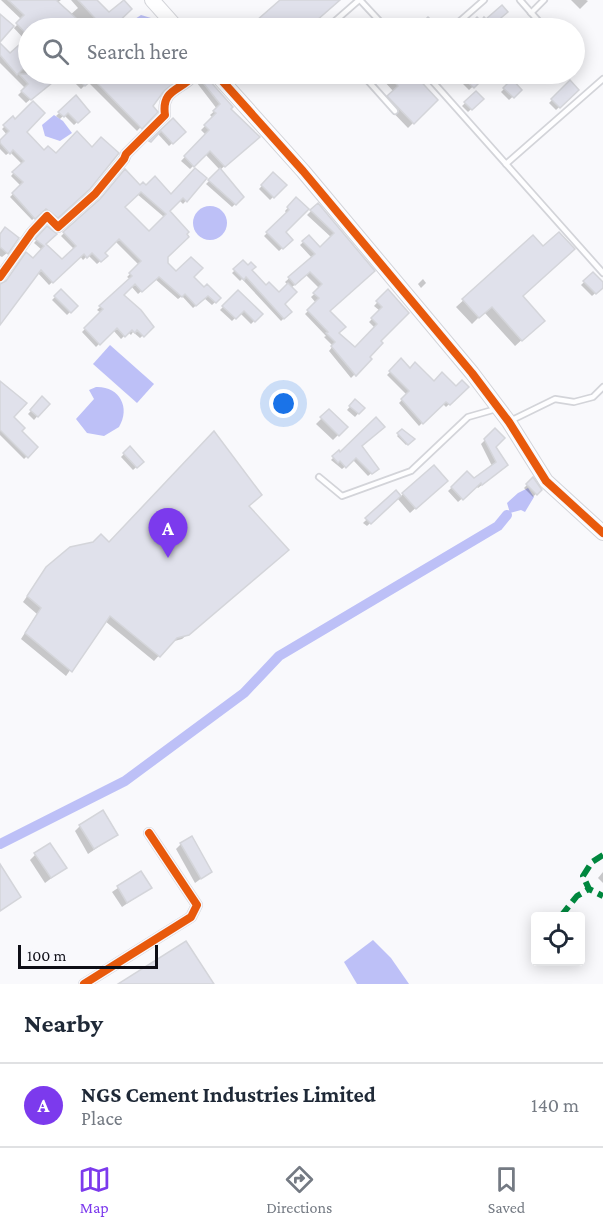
<!DOCTYPE html>
<html lang="en">
<head>
<meta charset="utf-8">
<style>
	:root { --surface:#fff; --page:#f6f6f7; --text:#1f2937; --muted:#747a83; --line:#e0e1e3; --accent:#7c3aed }
	body { margin:0; font-family:"Crimson Pro",serif; background:var(--page); color:var(--text) }
	.controls { position:absolute; right:18px; bottom:18px; display:grid; overflow:hidden; border-radius:6px; box-shadow:0 3px 15px #0003 }
	.controls button { width:54px; height:54px; display:grid; place-items:center; padding:0; border:0; border-bottom:2px solid var(--line); background:var(--surface); color:var(--text); font:30px sans-serif }
	.scale { position:absolute; left:18px; bottom:15px; width:140px; box-sizing:border-box; padding-left:6px; border:3px solid #0e0e16; border-top:0; font-size:16px; line-height:21px; white-space:nowrap; color:#0e0e16; -webkit-text-stroke:4px #f8f8fd; paint-order:stroke }
	.you { position:absolute; left:284px; top:404px; width:21px; height:21px; margin:-15px; border:4px solid #fff; border-radius:50%; background:#1a73e8; box-shadow:0 0 0 9px #1a73e833 }
	.badge { display:grid; place-items:center; width:39px; height:39px; border-radius:50%; background:var(--accent); color:#fff; font-size:20px; font-weight:700 }
	.pin { position:absolute; translate:-50% -50px; filter:drop-shadow(0 2px 3px #0008) }
	.pin::after { content:''; position:absolute; top:32px; width:21px; height:18px; background:inherit; clip-path:polygon(0 0,100% 0,50% 100%) }
	.list { margin:0; padding:0; list-style:none }
	h2 { display:flex; justify-content:space-between; align-items:center; height:78px; margin:0; padding:0 24px; font-size:26px }
	h2 small { font-size:20px; font-weight:400; color:var(--muted) }
	.list li { display:grid; grid-template-columns:39px 1fr auto; gap:18px; align-items:center; box-sizing:border-box; height:84px; padding:0 24px; border-top:2px solid var(--line) }
	.list b { display:block; font-size:22px; white-space:nowrap }
	.list p { margin:0; font-size:20px; white-space:nowrap; color:var(--muted) }
	.list em { font-size:20px; font-style:normal; color:var(--muted) }
	.icon { flex:none; width:33px; height:33px; fill:none; stroke:currentColor; stroke-width:2; stroke-linecap:round; stroke-linejoin:round }
	.map { position:relative; flex:none; width:603px; height:984px; overflow:hidden }
	.search { position:absolute; background:var(--surface); box-shadow:0 3px 15px #0003; left:18px; right:18px; top:18px; height:66px; display:flex; align-items:center; gap:15px; box-sizing:border-box; padding:0 21px; border-radius:33px; color:var(--muted); font-size:22px }
	.sheet { height:162px; background:var(--surface) }
	nav { display:flex; justify-content:space-around; align-items:center; box-sizing:border-box; height:84px; border-top:2px solid var(--line); background:var(--surface); font-size:16px; color:var(--muted) }
	nav a { display:grid; justify-items:center; gap:3px }
	nav .on { color:var(--accent) }
	.map>svg:first-child { display:block }
	.water { fill:#bdc0f7 }
	.shadow { fill:#0003; fill-rule:evenodd }
	.lines { fill:none; stroke-linecap:round; stroke-linejoin:round }
	.canal { stroke:#bdc0f7; stroke-width:10 }
	.building { fill:#e0e1eb; stroke:#d4d5da; stroke-width:1.5; fill-rule:evenodd }
	.lane-casing { stroke:#d3d4d9; stroke-width:8 }
	.street-casing { stroke:#d3d4d9; stroke-width:12 }
	.secondary-casing { stroke:#d3d4d9; stroke-width:16 }
	.lane { stroke:#fefeff; stroke-width:4.5 }
	.street { stroke:#fefeff; stroke-width:9 }
	.secondary { stroke:#fefeff; stroke-width:14 }
	.quiet { stroke:#00873e; stroke-width:6; stroke-dasharray:12 6; stroke-linecap:butt }
	.cycleway-casing { stroke:#f8f8fd; stroke-width:11 }
	.cycleway { stroke:#e8590c; stroke-width:8 }
</style>
</head>
<body>
<div class="map">
<svg width="603" height="984" viewBox="0 0 603 984">
	<rect width="100%" height="100%" fill="#f9f9fc"/>
	<!-- water -->
	<g class="water">
		<polygon points="141,15 151,18 159,28 129,28 132,21"/>
		<polygon points="54,115 63,121 72,133 60,141 45,136 42,125"/>
		<circle cx="210" cy="223" r="17"/>
		<polygon points="110,345 154,384 137,403 93,364"/>
		<path d="M96,387c23,-1 35,20 23,40l-15,9 -17,-3 -11,-14 18,-20 -5,-9z"/>
		<polygon points="528,488 534,497 525,512 521,510 510,513 507,503 518,493"/>
		<polygon points="373,940 391,958 409,984 357,984 344,962"/>
	</g>
	<!-- shadow -->
	<g class="shadow">
		<polygon points="1,0 61,0 57,3 69,16 78,8 71,0 97,0 108,14 122,1 130,9 112,26 115,28 28,28 28,57 23,62 28,67 28,74 34,74 38,77 42,74 61,74 26,103 18,95 25,88 0,63 0,45 10,55 26,41 12,26 0,35 0,16 14,28 22,20"/>
		<polygon points="282,0 338,0 307,28 250,28"/>
		<polygon points="571,0 586,0 588,1 580,9"/>
		<polygon points="66,74 116,74 156,111 137,131 88,82 81,89"/>
		<polygon points="130,74 162,74 166,77 169,74 183,74 155,100"/>
		<polygon points="196,74 207,74 207,80 254,140 220,170 242,197 232,207 206,184 220,170 205,154 190,169 181,161 206,135 201,130 213,118 210,115 217,109 197,83"/>
		<polygon points="287,74 305,74 295,83"/>
		<polygon points="365,74 412,74 436,100 408,128 383,102 394,92 382,79 374,86"/>
		<polygon points="470,74 476,74 481,79 469,90 461,82"/>
		<polygon points="512,81 520,90 509,100 501,92"/>
		<polygon points="570,82 577,90 556,110 549,103"/>
		<polygon points="476,93 482,99 468,112 462,106"/>
		<polygon points="76,97 88,112 74,125 64,115 60,119 56,116"/>
		<polygon points="13,118 43,152 89,188 54,220 42,211 32,220 10,197 21,186 11,176 22,164 10,152 6,155 0,149 0,142 7,135 2,129"/>
		<polygon points="173,120 184,132 169,146 158,134"/>
		<polygon points="273,174 285,185 270,200 259,189"/>
		<path d="M205,179l-22,25 -4,-4 -11,11 -5,49 13,13 16,4 12,12 15,9 -7,7 -8,-7 -11,10 -11,-12 -4,3 -23,-20 -17,15 -7,-8 -10,10 31,31 -12,11 -7,-6 -2,3 -3,-3 -7,7 -8,-9 -17,17 -14,-15 19,-19 -4,-3 33,-31 -3,-2 12,-12 -24,-24 -12,12 3,3 -9,8 -9,-9 -5,5 -3,-4 -31,29 -12,-13 -37,51v-38l42,-35 -8,-7 13,-15 -3,17 18,17 12,-13 -13,-13 37,-34 42,-15 31,9zM137,194l27,23 -15,16 -26,-26z"/>
		<polygon points="296,199 283,232 291,240 279,251 264,236 287,214 285,211"/>
		<polygon points="317,205 373,271 328,311 337,333 355,349 375,328 369,322 380,311 374,306 388,291 379,342 368,357 370,359 351,378 329,351 333,346 324,337 326,336 305,314 316,303 311,297 320,289 306,275 291,288 283,304 290,312 281,321 242,279 240,281 232,273 243,262 266,288 279,294 288,285 285,282 312,258 300,245 309,237 320,249 332,238 307,215"/>
		<polygon points="0,235 7,253 2,257 0,256"/>
		<polygon points="533,237 521,296 536,327 515,346 484,312 472,324 456,307"/>
		<polygon points="593,274 603,286 592,296 581,285"/>
		<polygon points="423,279 426,283 421,288 418,284"/>
		<polygon points="61,291 76,306 67,315 52,300"/>
		<polygon points="238,292 261,314 251,324 240,313 232,321 220,310"/>
		<polygon points="401,361 410,370 434,383 467,387 446,407 442,403 419,426 399,403 407,395 387,375"/>
		<polygon points="0,384 20,431 36,447 24,459 0,435"/>
		<polygon points="42,399 48,404 34,420 28,414"/>
		<polygon points="355,401 363,408 355,417 347,410"/>
		<polygon points="329,411 346,427 333,440 316,424"/>
		<polygon points="495,430 494,447 502,469 478,488 476,486 458,502 448,491 467,473 473,480 492,466 481,444"/>
		<polygon points="402,431 413,439 406,445 397,436"/>
		<polygon points="360,446 377,468 368,476 353,460 342,469 331,460 339,452"/>
		<polygon points="130,448 142,462 133,470 121,457"/>
		<polygon points="434,467 440,486 410,513 397,498 367,526 363,523 396,492 400,497"/>
		<polygon points="533,479 540,489 533,497 524,488"/>
		<polygon points="247,506 282,555 182,639 171,642 154,661 105,621 66,676 21,639 37,614 23,602 47,568 109,544"/>
		<polygon points="80,826 116,835 88,854 75,831"/>
		<polygon points="181,844 210,872 195,883 176,849"/>
		<polygon points="35,855 65,868 45,883 30,860"/>
		<polygon points="603,872 603,883 598,878"/>
		<polygon points="140,873 150,888 122,907 112,892"/>
	</g>
	<g class="lines">
		<!-- canal -->
		<polyline class="canal" points="0,844 125,781 244,693 279,656 498,526 507,515"/>
	</g>
	<!-- building -->
	<g class="building">
		<polygon points="8,0 56,0 87,28 28,28 28,36 16,23 24,15"/>
		<polygon points="78,0 97,0 109,12 124,0 132,9 112,28 104,28"/>
		<polygon points="280,0 340,0 308,28 248,28"/>
		<polygon points="502,5 508,12 489,28 466,28 477,17 481,21 484,17 486,19"/>
		<polygon points="0,14 14,26 0,42"/>
		<polygon points="428,17 440,28 416,28"/>
		<polygon points="28,37 28,64 17,75 0,55 0,43 10,53"/>
		<polygon points="19,74 63,74 31,100 21,91 28,84"/>
		<polygon points="73,74 118,74 128,83 138,74 186,74 164,91 153,106 158,112 142,129 93,79 85,86"/>
		<polygon points="202,74 207,74 209,80 233,107 231,109 260,137 225,167 210,151 194,167 184,156 209,130 204,125 216,113 213,111 220,104 200,79"/>
		<polygon points="372,74 414,74 438,100 414,124 387,96 398,86 388,75 380,82"/>
		<polygon points="468,74 478,74 483,79 474,88 463,78"/>
		<polygon points="512,79 522,90 514,98 503,88"/>
		<polygon points="570,80 579,90 560,108 551,99"/>
		<polygon points="476,91 484,99 472,110 464,102"/>
		<polygon points="76,95 90,112 78,123 68,113 64,117 58,112"/>
		<polygon points="33,101 45,113 27,132 44,150 48,146 56,153 77,131 92,147 101,137 119,153 90,189 58,218 46,209 35,219 12,193 23,182 12,172 24,161 13,150 10,154 0,143 0,140 9,131 3,125 13,116 15,119"/>
		<polygon points="173,118 186,132 173,144 161,131 151,142 149,141"/>
		<path d="M195,168l12,10 -20,24 -4,-4 -13,13 19,21 -2,2 2,3 -21,20v6l8,8 15,-14 12,11 -9,9 10,10 3,-3 14,14 -5,5 -8,-7 -12,10 -11,-12 -3,3 -23,-20 -17,15 -7,-8 -11,11 17,15 13,17 -10,10 -7,-7 -2,3 -3,-3 -7,7 -8,-9 -17,17 -16,-17 19,-19 -4,-3 33,-30 -3,-3 12,-12 -22,-22 -14,14 3,3 -7,6 -9,-9 -5,5 -3,-4 -31,29 -12,-13 -41,55v-41l6,-3 20,-29 7,6 11,-12 -9,-7 12,-13 10,8 -11,10 16,15 14,-13 -13,-14 37,-33 25,-30 15,16 3,-3 3,3 9,-9 16,18zM141,192l25,22 -17,17 -24,-24z"/>
		<polygon points="220,168 244,197 236,205 208,180"/>
		<polygon points="273,172 287,185 274,198 261,185"/>
		<polygon points="296,197 309,209 286,232 293,240 283,249 266,232 289,210 287,207"/>
		<polygon points="318,203 375,271 330,311 346,327 339,333 355,347 377,324 371,318 382,307 376,301 388,289 409,313 381,341 383,343 370,357 372,359 356,376 331,346 335,342 326,333 328,332 307,310 319,298 313,293 322,284 310,272 295,285 288,277 315,254 302,241 309,235 320,247 334,233 310,210"/>
		<polygon points="5,227 19,238 8,254 0,247 0,234"/>
		<polygon points="559,232 575,249 523,296 545,321 522,341 492,307 479,318 462,299 533,235 543,246"/>
		<polygon points="243,260 248,265 251,262 256,267 252,270 266,285 269,282 279,292 288,283 297,292 285,304 292,312 284,319 246,277 244,280 233,269"/>
		<polygon points="593,272 603,282 603,288 596,294 583,281"/>
		<polygon points="61,289 78,306 71,313 54,296"/>
		<polygon points="238,290 263,314 255,322 244,311 236,319 222,306"/>
		<polygon points="401,358 410,368 415,362 434,381 442,372 456,386 462,380 469,387 450,405 446,402 423,424 401,399 409,391 389,371"/>
		<polygon points="0,381 27,403 14,417 25,428 22,431 38,447 28,458 0,430"/>
		<polygon points="42,396 50,404 38,417 30,410"/>
		<polygon points="355,399 365,408 359,414 349,406"/>
		<polygon points="329,409 348,427 339,436 320,417"/>
		<polygon points="376,417 385,427 362,446 379,469 372,474 356,458 346,468 340,461 338,463 332,456 339,450 340,452"/>
		<polygon points="495,428 505,438 496,447 508,465 482,485 481,483 463,500 451,487 467,471 474,478 496,462 484,439"/>
		<polygon points="402,429 415,439 408,445 397,433"/>
		<polygon points="214,431 262,495 249,506 289,550 189,635 177,638 160,657 110,616 72,672 25,633 41,608 27,596 46,567 70,547 93,542 101,534 109,542"/>
		<polygon points="130,446 144,462 137,468 123,453"/>
		<polygon points="434,465 448,481 416,509 402,493"/>
		<polygon points="533,477 542,490 537,495 526,484"/>
		<polygon points="396,490 401,496 371,524 365,518"/>
		<polygon points="103,810 118,835 94,849 79,825"/>
		<polygon points="192,836 212,872 201,879 180,843"/>
		<polygon points="50,843 67,868 51,878 34,853"/>
		<polygon points="0,864 21,897 0,911"/>
		<polygon points="141,871 152,888 127,903 117,886"/>
		<polygon points="186,941 214,984 118,984"/>
	</g>
	<g class="lines">
		<defs>
			<g id="lane">
				<polyline points="360,0 386,28"/>
				<polyline points="520,0 542,25"/>
				<polyline points="531,13 544,0"/>
				<polyline points="327,28 359,0"/>
				<polyline points="452,28 484,0"/>
				<polyline points="362,74 395,111"/>
				<polyline points="426,74 603,273"/>
				<polyline points="506,164 603,79"/>
				<polyline points="510,421 555,399 574,402 593,397 603,387"/>
				<polyline points="319,477 342,496 411,471 468,417 496,409"/>
			</g>
			<g id="street">
				<path d="M0,277l32,-45 15,-16 11,11 37,-33 29,-35 2,-5 39,-39c-4,-27 17,-24 30,-41"/>
				<polyline points="84,984 191,917 197,905 149,833"/>
			</g>
			<g id="secondary">
				<polyline points="152,0 177,28"/>
				<polyline points="216,74 303,171 472,373 509,422 546,481 603,533"/>
			</g>
		</defs>
		<!-- lane casing -->
		<use href="#lane" class="lane-casing"/>
		<!-- street casing -->
		<use href="#street" class="street-casing"/>
		<!-- secondary casing -->
		<use href="#secondary" class="secondary-casing"/>
		<!-- lane -->
		<use href="#lane" class="lane"/>
		<!-- street -->
		<use href="#street" class="street"/>
		<!-- secondary -->
		<use href="#secondary" class="secondary"/>
		<!-- quiet -->
		<g class="quiet">
			<polyline points="603,855 592,862 583,876 589,889 603,896"/>
			<polyline points="561,916 577,896 589,889"/>
		</g>
		<defs>
			<g id="cycleway">
				<polyline points="216,74 303,171 472,373 509,422 546,481 603,533"/>
				<path d="M0,277l32,-45 15,-16 11,11 37,-33 29,-35 2,-5 39,-39c-4,-27 17,-24 30,-41"/>
				<polyline points="84,984 191,917 197,905 149,833"/>
			</g>
		</defs>
		<!-- cycleway casing -->
		<use href="#cycleway" class="cycleway-casing"/>
		<!-- cycleway -->
		<use href="#cycleway" class="cycleway"/>
	</g>
</svg>
<div class="controls">
<button><svg class="icon" aria-label="locate" viewBox="0 0 24 24"><circle cx="12" cy="12" r="6"/><path d="M12 2v4M12 18v4M2 12h4M18 12h4"/></svg></button>
</div>
<div class="scale">100 m</div>
<div class="you"></div>
<div class="pin badge" style="left:168px;top:558px">A</div>
<div class="search"><svg class="icon" aria-label="search" viewBox="0 0 24 24"><circle cx="10" cy="10" r="6"/><path d="M15 15l6 6"/></svg>Search here</div>
</div>
<section class="sheet">
<h2>Nearby<small></small></h2>
<ul class="list">
<li><span class="badge">A</span><div><b>NGS Cement Industries Limited</b><p>Place</p></div><em>140 m</em></li>
</ul>
</section>
<nav>
<a class="on"><svg class="icon" aria-label="map" viewBox="0 0 24 24"><path d="M3 6l6-2 6 2 6-2v14l-6 2-6-2-6 2zM9 4v14M15 6v14"/></svg>Map</a>
<a><svg class="icon" aria-label="directions" viewBox="0 0 24 24"><path d="M12 3l9 9-9 9-9-9zM9 14v-3h6M13 9l2 2-2 2"/></svg>Directions</a>
<a><svg class="icon" aria-label="saved" viewBox="0 0 24 24"><path d="M7 4h10v16l-5-4-5 4z"/></svg>Saved</a>
</nav>
</body>
</html>
